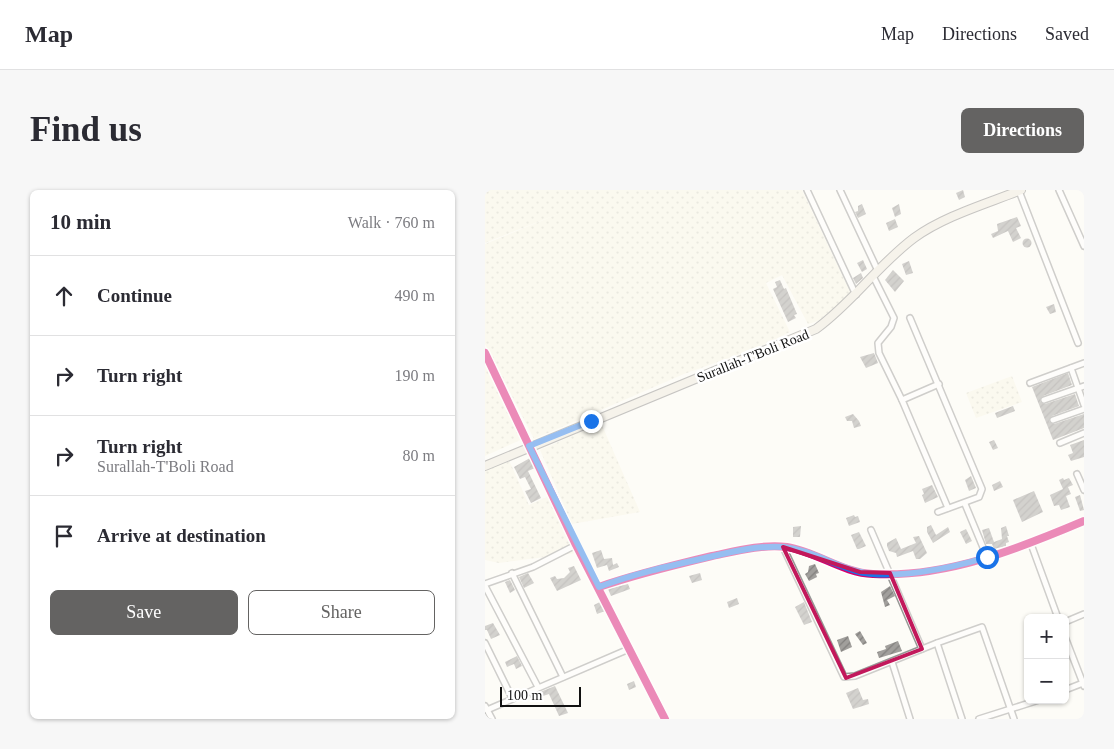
<!DOCTYPE html>
<html lang="en">
<head>
<meta charset="utf-8">
<style>
	:root { --surface:#fff; --page:#f7f7f7; --text:#2b2b33; --muted:#7c7c81; --line:#e1e1e2; --accent:#646362 }
	body { margin:0; font-family:Georgia,serif; background:var(--page); color:var(--text) }
	.controls { position:absolute; right:15px; bottom:15px; display:grid; overflow:hidden; border-radius:8px; box-shadow:0 1px 4px #0004 }
	.controls button { width:45px; height:45px; display:grid; place-items:center; padding:0; border:0; border-bottom:1px solid var(--line); background:var(--surface); color:var(--text); font:25px sans-serif }
	.scale { position:absolute; left:15px; bottom:12px; width:81px; box-sizing:border-box; padding-left:5px; border:2px solid #111; border-top:0; font-size:14px; line-height:18px; white-space:nowrap; color:#111; -webkit-text-stroke:4px #fff; paint-order:stroke }
	.stop { position:absolute; width:15px; height:15px; margin:-11px; border:4px solid #1a73e8; border-radius:50%; background:#fff }
	.stop.end { background:#1a73e8; border-color:#fff; box-shadow:0 1px 5px #0008 }
	.list { margin:0; padding:0; list-style:none }
	h2 { display:flex; justify-content:space-between; align-items:center; height:65px; margin:0; padding:0 20px; font-size:21px }
	h2 small { font-size:16px; font-weight:400; color:var(--muted) }
	.list li { display:grid; grid-template-columns:32px 1fr auto; gap:15px; align-items:center; box-sizing:border-box; height:80px; padding:0 20px; border-top:1px solid var(--line) }
	.list b { display:block; font-size:19px; white-space:nowrap }
	.list p { margin:0; font-size:16px; white-space:nowrap; color:var(--muted) }
	.list em { font-size:16px; font-style:normal; color:var(--muted) }
	.actions { display:flex; gap:10px; padding:15px 20px }
	.actions a { flex:1; padding:11px 0; border:1px solid var(--accent); border-radius:8px; text-align:center; font-size:18px; color:var(--accent) }
	.actions .main { background:var(--accent); color:#fff }
	.icon { flex:none; width:28px; height:28px; fill:none; stroke:currentColor; stroke-width:2; stroke-linecap:round; stroke-linejoin:round }
	.map { position:relative; flex:none; width:599px; height:529px; overflow:hidden; border-radius:8px }
	header { display:flex; align-items:center; gap:30px; box-sizing:border-box; height:70px; padding:0 25px; background:var(--surface); border-bottom:1px solid var(--line) }
	header strong { font-size:24px }
	nav { display:flex; gap:28px; margin-inline-start:auto; font-size:18px }
	.intro { display:flex; align-items:center; justify-content:space-between; box-sizing:border-box; height:120px; padding:0 30px }
	h1 { margin:0; font-size:35px }
	.button { padding:12px 22px; border-radius:8px; background:var(--accent); color:#fff; font-size:18px; font-weight:700 }
	main { display:flex; gap:30px; padding:0 30px }
	aside { flex:1; background:var(--surface); border-radius:8px; box-shadow:0 1px 4px #0004 }
	.map>svg:first-child { display:block }
	.farmland { fill:url(#farmland-dots) }
	.building { fill:url(#building-hatch) }
	.lines { fill:none; stroke-linecap:round; stroke-linejoin:round }
	.street-casing { stroke:#979795; stroke-width:8 }
	.primary-casing { stroke:#858482; stroke-width:10 }
	.street { stroke:#fffffe; stroke-width:5 }
	.primary { stroke:#ede9dc; stroke-width:8 }
	.cycleway-casing { stroke:#fff; stroke-width:11 }
	.cycleway { stroke:#d6006c; stroke-width:8 }
	.route { stroke:#1a73e8; stroke-width:6 }
	.marked { fill:none; stroke:#c2185b; stroke-width:4; stroke-linejoin:round }
	.labels { text-anchor:middle; dominant-baseline:central; stroke-width:5; stroke-linejoin:round; paint-order:stroke }
	.street-label { font-size:14px; fill:#111; stroke:#fff }
</style>
</head>
<body>
<header>
<strong>Map</strong>
<nav><a>Map</a><a>Directions</a><a>Saved</a></nav>
</header>
<div class="intro"><h1>Find us</h1><a class="button">Directions</a></div>
<main>
<aside>
<h2>10 min<small>Walk · 760 m</small></h2>
<ul class="list">
<li><svg class="icon" aria-label="ahead" viewBox="0 0 24 24"><path d="M12 20V5M6 11l6-6 6 6"/></svg><div><b>Continue</b></div><em>490 m</em></li>
<li><svg class="icon" aria-label="right" viewBox="0 0 24 24"><path d="M7 20v-9h11M14 6l5 5-5 5"/></svg><div><b>Turn right</b></div><em>190 m</em></li>
<li><svg class="icon" aria-label="right" viewBox="0 0 24 24"><path d="M7 20v-9h11M14 6l5 5-5 5"/></svg><div><b>Turn right</b><p>Surallah-T'Boli Road</p></div><em>80 m</em></li>
<li><svg class="icon" aria-label="arrive" viewBox="0 0 24 24"><path d="M6 21V4h12l-3 4 3 4H6"/></svg><div><b>Arrive at destination</b></div></li>
</ul>
<div class="actions"><a class="main">Save</a><a>Share</a></div>
</aside>
<div class="map">
<svg width="599" height="529" viewBox="0 0 599 529">
	<defs>
		<pattern id="farmland-dots" width="8" height="8" patternUnits="userSpaceOnUse" patternTransform="scale(1.25)"><rect width="8" height="8" fill="#f9f7e4"/><path d="M2 2h.1M6 6h.1" fill="none" stroke="#d4d3c3" stroke-width="1.8" stroke-linecap="round"/></pattern>
		<pattern id="building-hatch" width="6" height="6" patternUnits="userSpaceOnUse" patternTransform="scale(1.25)"><rect width="6" height="6" fill="#a19f9c"/><path d="M-1 1l2-2M0 6l6-6M5 7l2-2" fill="none" stroke="#82807e"/></pattern>
	</defs>
	<rect width="100%" height="100%" fill="#fdfcf7"/>
	<!-- farmland -->
	<g class="farmland">
		<polygon points="0,0 317,0 366,104 333,131 323,134 297,85 281,93 305,142 272,158 199,184 49,249 0,154 0,54 83,20 0,53"/>
		<polygon points="0,160 42,247 0,266"/>
		<polygon points="527,186 537,212 491,228 481,203"/>
		<polygon points="116,233 155,322 87,334 55,260"/>
		<polygon points="23,268 44,315 66,305 92,363 14,373 0,370 0,279"/>
	</g>
	<!-- building -->
	<g class="building">
		<polygon points="478,0 480,7 474,10 471,3"/>
		<polygon points="377,14 381,24 373,28 370,22 373,21 373,16"/>
		<polygon points="414,14 416,24 410,27 407,18"/>
		<polygon points="532,27 536,36 531,38 536,48 528,52 523,41 508,48 506,44 513,41 512,34"/>
		<polygon points="410,29 413,37 404,41 401,33"/>
		<circle cx="542" cy="53" r="4.5"/>
		<polygon points="378,70 382,79 377,82 372,73"/>
		<polygon points="424,71 428,83 421,85 417,74"/>
		<polygon points="408,80 419,91 410,102 400,90"/>
		<polygon points="376,83 378,88 371,94 368,88"/>
		<polygon points="295,90 299,99 301,98 312,124 309,125 311,128 303,132 288,99 292,97 290,92"/>
		<polygon points="569,114 571,122 565,124 561,117"/>
		<polygon points="389,163 393,173 381,178 375,167"/>
		<polygon points="583,183 587,195 558,206 555,211 560,214 590,204 594,216 567,226 564,231 569,234 599,224 599,238 568,250 547,197"/>
		<polygon points="528,216 530,221 512,228 510,223"/>
		<polygon points="368,224 374,231 376,236 369,238 367,231 362,231 360,227"/>
		<polygon points="509,250 513,258 508,260 504,252"/>
		<polygon points="599,250 599,267 586,271 583,265 588,263 585,255"/>
		<polygon points="45,268 50,278 43,281 56,308 46,313 40,301 46,299 40,287 35,289 29,277"/>
		<polygon points="486,286 491,298 484,301 480,290"/>
		<polygon points="578,288 579,290 584,288 588,295 583,297 586,304 581,306 585,317 576,320 574,315 569,316 565,305 578,299 574,290"/>
		<polygon points="515,291 518,297 509,301 507,295"/>
		<polygon points="447,295 453,307 440,313 437,305 439,304 437,299"/>
		<polygon points="549,301 558,322 537,332 528,310"/>
		<polygon points="595,305 599,320 595,321 590,307"/>
		<polygon points="369,325 370,327 373,326 375,332 364,336 361,328"/>
		<polygon points="446,335 451,345 463,337 465,342 448,353 442,342 442,337"/>
		<polygon points="316,336 315,347 308,347 308,337"/>
		<polygon points="521,336 524,346 522,346 524,352 521,353 521,356 509,359 507,354 501,354 497,340 504,338 509,352 517,349 516,338"/>
		<polygon points="481,339 487,351 481,354 475,342"/>
		<polygon points="374,342 381,356 374,359 372,359 366,345"/>
		<polygon points="434,346 442,363 435,369 431,369 428,361 412,367 411,363 404,361 402,356 402,353 411,348 416,359 431,353 428,347"/>
		<polygon points="116,360 119,369 127,368 128,375 132,373 134,377 124,381 122,375 112,378 107,363"/>
		<polygon points="330,374 334,383 331,384 332,387 324,391 320,384 323,382 324,376"/>
		<polygon points="89,376 96,390 72,401 65,388 70,386 72,389 79,388 85,382 83,378"/>
		<polygon points="43,383 49,393 39,398 34,387"/>
		<polygon points="215,383 217,390 207,393 204,386"/>
		<polygon points="25,390 30,400 25,403 20,392"/>
		<polygon points="143,394 145,399 126,406 123,399"/>
		<polygon points="405,396 410,406 402,410 405,415 400,417 396,402"/>
		<polygon points="252,408 254,414 244,418 242,412"/>
		<polygon points="115,412 120,421 112,424 109,415"/>
		<polygon points="319,412 327,432 319,435 310,417"/>
		<polygon points="8,433 15,445 6,449 2,440 0,440 0,436"/>
		<polygon points="375,441 382,453 378,455 370,444"/>
		<polygon points="363,446 367,457 356,462 352,450"/>
		<polygon points="413,451 417,461 394,468 392,462 401,459 400,456"/>
		<polygon points="32,466 37,476 31,479 29,474 22,477 20,472"/>
		<polygon points="149,491 151,497 144,500 142,494"/>
		<polygon points="70,496 83,523 74,526 64,504 46,510 45,506"/>
		<polygon points="373,498 378,510 383,509 384,514 368,519 361,503"/>
	</g>
	<g class="lines">
		<defs>
			<g id="street">
				<polyline points="322,0 371,105"/>
				<polyline points="355,0 393,81"/>
				<polyline points="574,0 599,56"/>
				<polyline points="534,1 593,153"/>
				<polyline points="388,86 409,128 406,137 393,153 394,163 417,210 463,318"/>
				<polyline points="425,128 497,299 494,307 453,322"/>
				<polyline points="0,163 91,355 180,529"/>
				<polyline points="586,178 599,215"/>
				<polyline points="545,193 599,173"/>
				<polyline points="417,210 454,194"/>
				<polyline points="559,210 599,196"/>
				<polyline points="568,230 599,219"/>
				<polyline points="575,253 599,243"/>
				<polyline points="592,284 599,300"/>
				<polyline points="480,314 502,367"/>
				<polyline points="386,340 437,459"/>
				<polyline points="546,354 573,428"/>
				<polyline points="298,357 359,487 370,486 452,453 497,437 529,529"/>
				<polyline points="27,383 78,487"/>
				<polyline points="0,394 48,377 91,355"/>
				<polyline points="0,396 53,497"/>
				<path d="M114,397c37,-13 75,-22 113,-31 24,-5 50,-12 75,-9 30,5 56,26 86,27 73,4 145,-25 211,-53"/>
				<polyline points="580,432 599,424"/>
				<polyline points="580,447 599,496"/>
				<polyline points="0,453 27,508"/>
				<polyline points="452,453 477,529"/>
				<polyline points="407,472 425,529"/>
				<polyline points="580,500 598,493"/>
				<polyline points="0,516 7,529"/>
				<polyline points="2,520 144,459"/>
				<polyline points="494,529 554,510"/>
			</g>
			<path id="primary" d="M0,276l331,-137c36,-26 62,-64 98,-91 30,-22 72,-34 107,-48"/>
		</defs>
		<!-- street casing -->
		<use href="#street" class="street-casing"/>
		<!-- primary casing -->
		<use href="#primary" class="primary-casing"/>
		<!-- street -->
		<use href="#street" class="street"/>
		<!-- primary -->
		<use href="#primary" class="primary"/>
		<defs>
			<g id="cycleway">
				<polyline points="0,163 91,355 180,529"/>
				<path d="M114,397c37,-13 75,-22 113,-31 24,-5 50,-12 75,-9 30,5 56,26 86,27 73,4 145,-25 211,-53"/>
			</g>
		</defs>
		<!-- cycleway casing -->
		<use href="#cycleway" class="cycleway-casing"/>
		<!-- cycleway -->
		<use href="#cycleway" class="cycleway"/>
	</g>
	<g class="lines">
		<!-- route -->
		<path class="route" d="M106,231l-62,25 70,141c34,-13 70,-21 106,-29 26,-6 53,-13 79,-11 26,3 47,17 72,24 34,10 97,-3 131,-14"/>
	</g>
	<!-- marked area -->
	<path d="M0 0H599V529H0ZM298,357l77,25 30,1 32,76 -76,29z" fill="#fdfcf7" fill-opacity=".55" fill-rule="evenodd"/>
	<path class="marked" d="M298,357l77,25 30,1 32,76 -76,29z"/>
	<g class="labels">
		<!-- street labels -->
		<g class="street-label">
			<text transform="translate(268 166) rotate(-22)">Surallah-T'Boli Road</text>
		</g>
	</g>
</svg>
<div class="controls">
<button>+</button>
<button>−</button>
</div>
<div class="scale">100 m</div>
<div class="stop" style="left:502px;top:367px"></div>
<div class="stop end" style="left:106px;top:231px"></div>
</div>
</main>
</body>
</html>
